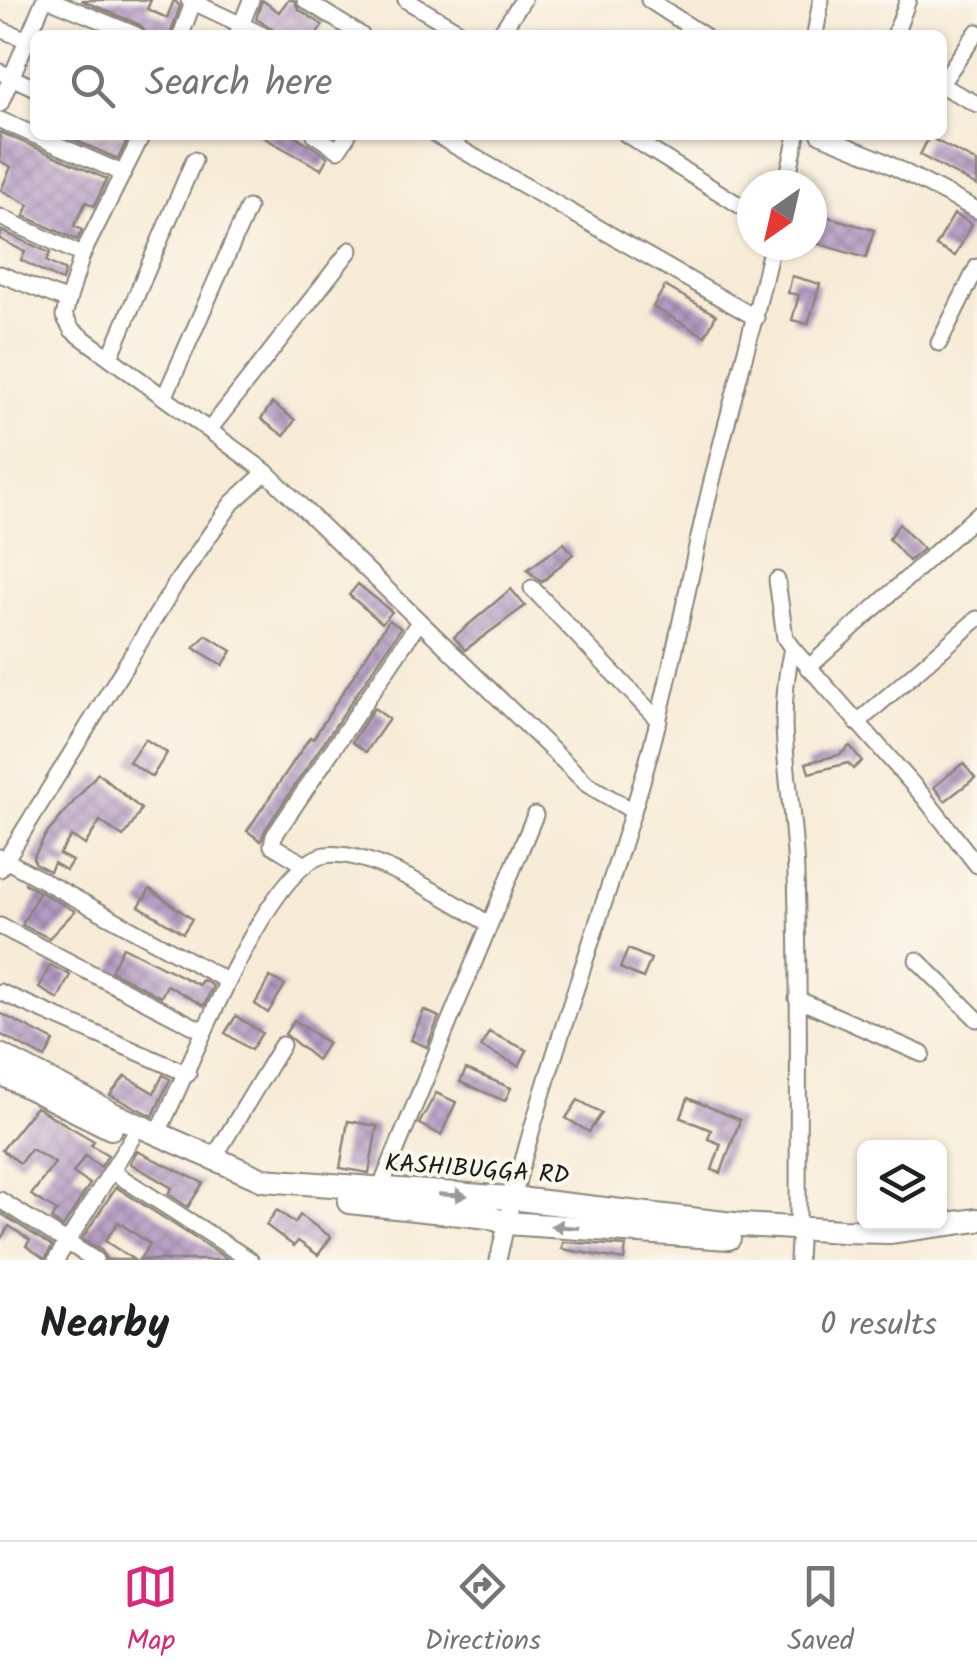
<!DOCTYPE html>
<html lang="en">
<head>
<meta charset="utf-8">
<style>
	:root { --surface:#fff; --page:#f2f2f2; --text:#202124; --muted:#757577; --line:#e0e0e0; --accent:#db2777 }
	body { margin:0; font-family:Kalam,sans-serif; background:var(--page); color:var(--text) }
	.controls { position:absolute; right:30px; bottom:30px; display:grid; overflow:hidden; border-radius:15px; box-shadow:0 2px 8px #0004 }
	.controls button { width:90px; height:90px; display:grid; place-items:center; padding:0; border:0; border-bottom:2px solid var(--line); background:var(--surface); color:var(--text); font:50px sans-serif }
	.compass { position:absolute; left:737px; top:170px; width:90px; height:90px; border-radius:50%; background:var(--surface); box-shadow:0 2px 8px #0004; rotate:214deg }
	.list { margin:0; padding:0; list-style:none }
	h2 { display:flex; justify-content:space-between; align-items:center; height:130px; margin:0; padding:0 40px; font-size:42px }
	h2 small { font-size:32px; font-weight:400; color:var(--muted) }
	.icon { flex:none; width:55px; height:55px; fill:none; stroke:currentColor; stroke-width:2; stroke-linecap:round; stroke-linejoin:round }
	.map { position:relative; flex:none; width:977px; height:1260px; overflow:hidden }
	.search { position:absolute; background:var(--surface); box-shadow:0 2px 8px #0004; left:30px; right:30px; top:30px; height:110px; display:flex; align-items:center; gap:25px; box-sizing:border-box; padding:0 35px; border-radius:15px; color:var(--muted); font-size:38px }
	.sheet { height:280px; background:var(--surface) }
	nav { display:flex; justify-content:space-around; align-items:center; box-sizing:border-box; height:140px; border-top:2px solid var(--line); background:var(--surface); font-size:28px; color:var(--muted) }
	nav a { display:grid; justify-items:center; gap:5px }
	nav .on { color:var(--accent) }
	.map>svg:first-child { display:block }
	.building { fill:url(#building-cross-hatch) }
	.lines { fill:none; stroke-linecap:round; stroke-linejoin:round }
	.minor-casing { stroke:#8a847a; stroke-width:19 }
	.secondary-casing { stroke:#8a847a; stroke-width:26 }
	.minor { stroke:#fff; stroke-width:15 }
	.secondary { stroke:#fff; stroke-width:22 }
	.oneway { fill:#999 }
	.labels { text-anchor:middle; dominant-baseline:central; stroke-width:8; stroke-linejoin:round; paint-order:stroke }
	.street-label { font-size:25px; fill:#1c1c1c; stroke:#fbf7ec }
</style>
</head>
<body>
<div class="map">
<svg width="977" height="1260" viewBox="0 0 977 1260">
	<defs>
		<pattern id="building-cross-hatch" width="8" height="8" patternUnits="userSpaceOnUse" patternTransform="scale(2.5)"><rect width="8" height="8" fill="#b49ac4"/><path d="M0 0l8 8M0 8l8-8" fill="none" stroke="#927d9e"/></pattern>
	</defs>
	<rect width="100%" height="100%" fill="#fbf7ec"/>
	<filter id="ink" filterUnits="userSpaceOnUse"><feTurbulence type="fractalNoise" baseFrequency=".01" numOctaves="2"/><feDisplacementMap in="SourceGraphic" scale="20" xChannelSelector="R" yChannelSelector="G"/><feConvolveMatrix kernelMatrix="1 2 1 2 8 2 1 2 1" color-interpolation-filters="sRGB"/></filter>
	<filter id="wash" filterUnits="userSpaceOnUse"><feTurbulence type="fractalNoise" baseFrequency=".0048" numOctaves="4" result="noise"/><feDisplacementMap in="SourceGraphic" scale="40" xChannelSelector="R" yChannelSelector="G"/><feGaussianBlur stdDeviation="2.25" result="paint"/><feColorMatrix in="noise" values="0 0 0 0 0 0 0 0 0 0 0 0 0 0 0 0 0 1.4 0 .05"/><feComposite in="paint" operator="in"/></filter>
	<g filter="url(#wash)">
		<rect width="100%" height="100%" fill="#f7ebd7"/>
		<g id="blocks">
			<!-- building -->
			<g class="building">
				<polygon points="81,0 151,0 147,9 167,18 174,0 180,6 170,35 147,35 140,25"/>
				<polygon points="262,0 279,12 288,0 294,0 298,9 323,25 316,35 274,35 272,28 256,19"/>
				<polygon points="0,132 107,179 94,206 86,202 74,226 82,230 77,240 24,216 29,205 1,190 11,167 0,161"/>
				<polygon points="63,135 128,135 129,136 118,159"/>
				<polygon points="259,135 294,135 328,157 321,169"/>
				<polygon points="929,137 977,162 977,186 920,155"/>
				<polygon points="818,214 874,230 866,258 812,242"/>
				<polygon points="954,214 972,224 955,256 936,246"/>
				<polygon points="2,231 50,253 46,261 65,271 62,281 21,260 25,252 0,239"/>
				<polygon points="792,276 820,284 808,324 792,320 799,295 788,293"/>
				<polygon points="665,286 716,315 705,336 653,307"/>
				<polygon points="272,403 295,420 284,436 261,419"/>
				<polygon points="899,524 923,549 909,561 889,539"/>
				<polygon points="564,543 573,554 542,582 527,570"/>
				<polygon points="358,584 392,612 382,623 349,595"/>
				<polygon points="511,589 525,606 465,650 454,637"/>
				<polygon points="389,620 401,628 265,830 261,841 247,831 310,737 313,739"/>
				<polygon points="206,635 232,651 223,665 194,648"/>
				<polygon points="374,708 389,719 366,752 352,742"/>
				<polygon points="145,739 167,753 152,777 129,762"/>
				<polygon points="850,746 862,761 853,769 848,763 809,773 806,763 839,755"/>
				<polygon points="963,763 975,778 945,801 934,787"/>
				<polygon points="98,773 141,809 132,825 123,837 100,821 85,845 71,836 59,854 72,861 66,870 54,863 50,871 36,864 33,858 45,836"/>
				<polygon points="24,883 75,911 49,938 22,925 39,892"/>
				<polygon points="150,889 192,919 183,933 139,906"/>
				<polygon points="123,947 199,985 202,980 213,986 204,1006 167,985 161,997 111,971"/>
				<polygon points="628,949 651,959 643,978 620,968"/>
				<polygon points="50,965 70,975 58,999 39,988"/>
				<polygon points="270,977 285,985 268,1013 255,1004"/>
				<polygon points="424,1010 439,1017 427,1047 411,1040"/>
				<polygon points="0,1013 54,1041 45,1058 0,1034"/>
				<polygon points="236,1016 262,1033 251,1050 225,1033"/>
				<polygon points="294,1020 328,1043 317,1060 285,1034"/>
				<polygon points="489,1032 527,1050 519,1066 481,1047"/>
				<polygon points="466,1069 511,1088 505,1101 460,1082"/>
				<polygon points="163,1075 170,1079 153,1116 110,1095 125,1076 154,1093"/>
				<polygon points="436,1093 456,1102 441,1135 419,1124"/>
				<polygon points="688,1098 740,1120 721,1173 712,1170 721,1144 708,1139 711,1130 681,1118"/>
				<polygon points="578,1100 602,1113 589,1132 566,1118"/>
				<polygon points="36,1107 94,1141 91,1145 108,1155 101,1167 85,1156 73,1173 90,1184 63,1227 51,1219 57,1211 31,1195 55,1163 31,1149 20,1163 2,1150"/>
				<polygon points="348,1121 377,1126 369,1173 340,1168"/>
				<polygon points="137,1151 203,1183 188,1207 168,1194 172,1188 130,1163"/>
				<polygon points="116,1187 229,1260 139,1260 150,1244 118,1222 105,1241 134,1260 106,1260 102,1251 82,1239"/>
				<polygon points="277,1210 295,1223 300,1215 331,1237 318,1255 298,1241 294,1246 266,1225"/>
				<polygon points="0,1213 52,1246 45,1259 26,1246 30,1240 9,1226 0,1240"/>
				<polygon points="563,1242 626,1246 624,1260 562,1249"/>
			</g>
		</g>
	</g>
	<g filter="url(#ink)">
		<use href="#blocks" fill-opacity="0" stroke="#8a847a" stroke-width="2.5"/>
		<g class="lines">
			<defs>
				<g id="minor">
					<polyline points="51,0 136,35"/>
					<polyline points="189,0 263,35"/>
					<polyline points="305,0 361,35"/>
					<polyline points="406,0 465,35"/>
					<polyline points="649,0 703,35"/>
					<polyline points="0,29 35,43"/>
					<polyline points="181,35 194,0"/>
					<polyline points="237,35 251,0"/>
					<polyline points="499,35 523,0"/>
					<polyline points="815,35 821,0"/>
					<polyline points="895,35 908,0"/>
					<polyline points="0,72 35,88"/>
					<polyline points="942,82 977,32"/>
					<polyline points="942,86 977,104"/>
					<polyline points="0,104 44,0"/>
					<polyline points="0,120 122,173"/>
					<polyline points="315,135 338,150 348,135"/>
					<polyline points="436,135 756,318"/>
					<polyline points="627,135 752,213"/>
					<polyline points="820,135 877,158 977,210"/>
					<polyline points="786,185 797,135"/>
					<polyline points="0,217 82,255"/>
					<polyline points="0,274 68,301 82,255 142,135"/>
					<polyline points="68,301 64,316 72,330 266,472 588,785 633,811"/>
					<polyline points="939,343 977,267"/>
					<polyline points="111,355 194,160"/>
					<polyline points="165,396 248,208"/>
					<polyline points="210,429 350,250"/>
					<polyline points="777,580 785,638 792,648 923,796 977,865"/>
					<polyline points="532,588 659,721"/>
					<path d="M792,648c-19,83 2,145 4,227 4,118 2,235 2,352"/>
					<polyline points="808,668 977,515"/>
					<polyline points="857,723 977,619"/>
					<polyline points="0,857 227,981"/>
					<polyline points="305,865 272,845 274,836 419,622"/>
					<polyline points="0,869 175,585 232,503 266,472"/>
					<polyline points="0,926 203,1031"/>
					<polyline points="917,960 977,1019"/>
					<polyline points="0,992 188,1074"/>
					<polyline points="797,999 922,1054"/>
					<path d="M157,1134c29,-54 108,-268 168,-279 43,-7 126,45 162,68"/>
					<polyline points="212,1161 282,1045"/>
					<polyline points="113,1172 250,1260"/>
					<polyline points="377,1196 535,815"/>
					<polyline points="0,1200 95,1260"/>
					<polyline points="56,1260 132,1138"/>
					<path d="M498,1260c34,-153 89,-299 135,-449 32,-101 50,-206 74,-309 20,-86 46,-171 65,-257"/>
					<polyline points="798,1260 799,1242"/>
				</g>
				<g id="secondary">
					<polyline points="0,1055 115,1115 263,1180 510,1198 742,1225 842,1231 889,1232 977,1220"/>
					<polyline points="0,1073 111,1128"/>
					<polyline points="349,1202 489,1217 506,1223 729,1238"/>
				</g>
			</defs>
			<!-- minor casing -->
			<use href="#minor" class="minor-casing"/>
			<!-- secondary casing -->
			<use href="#secondary" class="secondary-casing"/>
			<!-- minor -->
			<use href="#minor" class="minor"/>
			<!-- secondary -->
			<use href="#secondary" class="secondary"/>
		</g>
		<!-- one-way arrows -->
		<defs><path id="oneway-solid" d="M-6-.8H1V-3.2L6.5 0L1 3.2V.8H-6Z" transform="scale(2.5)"/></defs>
		<g class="oneway">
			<use href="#oneway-solid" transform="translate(453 1195) rotate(3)"/>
			<use href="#oneway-solid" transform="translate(565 1227) rotate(-176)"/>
		</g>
	</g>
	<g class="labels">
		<!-- street labels -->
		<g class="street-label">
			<text transform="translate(477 1170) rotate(4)">KASHIBUGGA RD</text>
		</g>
	</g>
</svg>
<div class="controls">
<button><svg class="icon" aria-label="layers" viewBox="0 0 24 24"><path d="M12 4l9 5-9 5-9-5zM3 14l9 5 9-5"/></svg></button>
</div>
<svg class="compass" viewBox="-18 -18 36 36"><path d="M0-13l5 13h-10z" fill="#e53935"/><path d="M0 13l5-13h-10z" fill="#757577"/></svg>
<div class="search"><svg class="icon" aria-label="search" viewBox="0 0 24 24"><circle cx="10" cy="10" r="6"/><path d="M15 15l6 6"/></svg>Search here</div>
</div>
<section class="sheet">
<h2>Nearby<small>0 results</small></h2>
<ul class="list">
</ul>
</section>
<nav>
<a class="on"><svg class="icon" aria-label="map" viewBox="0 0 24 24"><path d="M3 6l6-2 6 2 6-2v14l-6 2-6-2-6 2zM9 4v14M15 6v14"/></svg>Map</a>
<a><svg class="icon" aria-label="directions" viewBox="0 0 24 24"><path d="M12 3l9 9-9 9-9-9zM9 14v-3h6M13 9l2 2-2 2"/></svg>Directions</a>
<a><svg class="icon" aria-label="saved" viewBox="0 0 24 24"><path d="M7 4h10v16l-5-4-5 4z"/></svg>Saved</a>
</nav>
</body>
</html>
